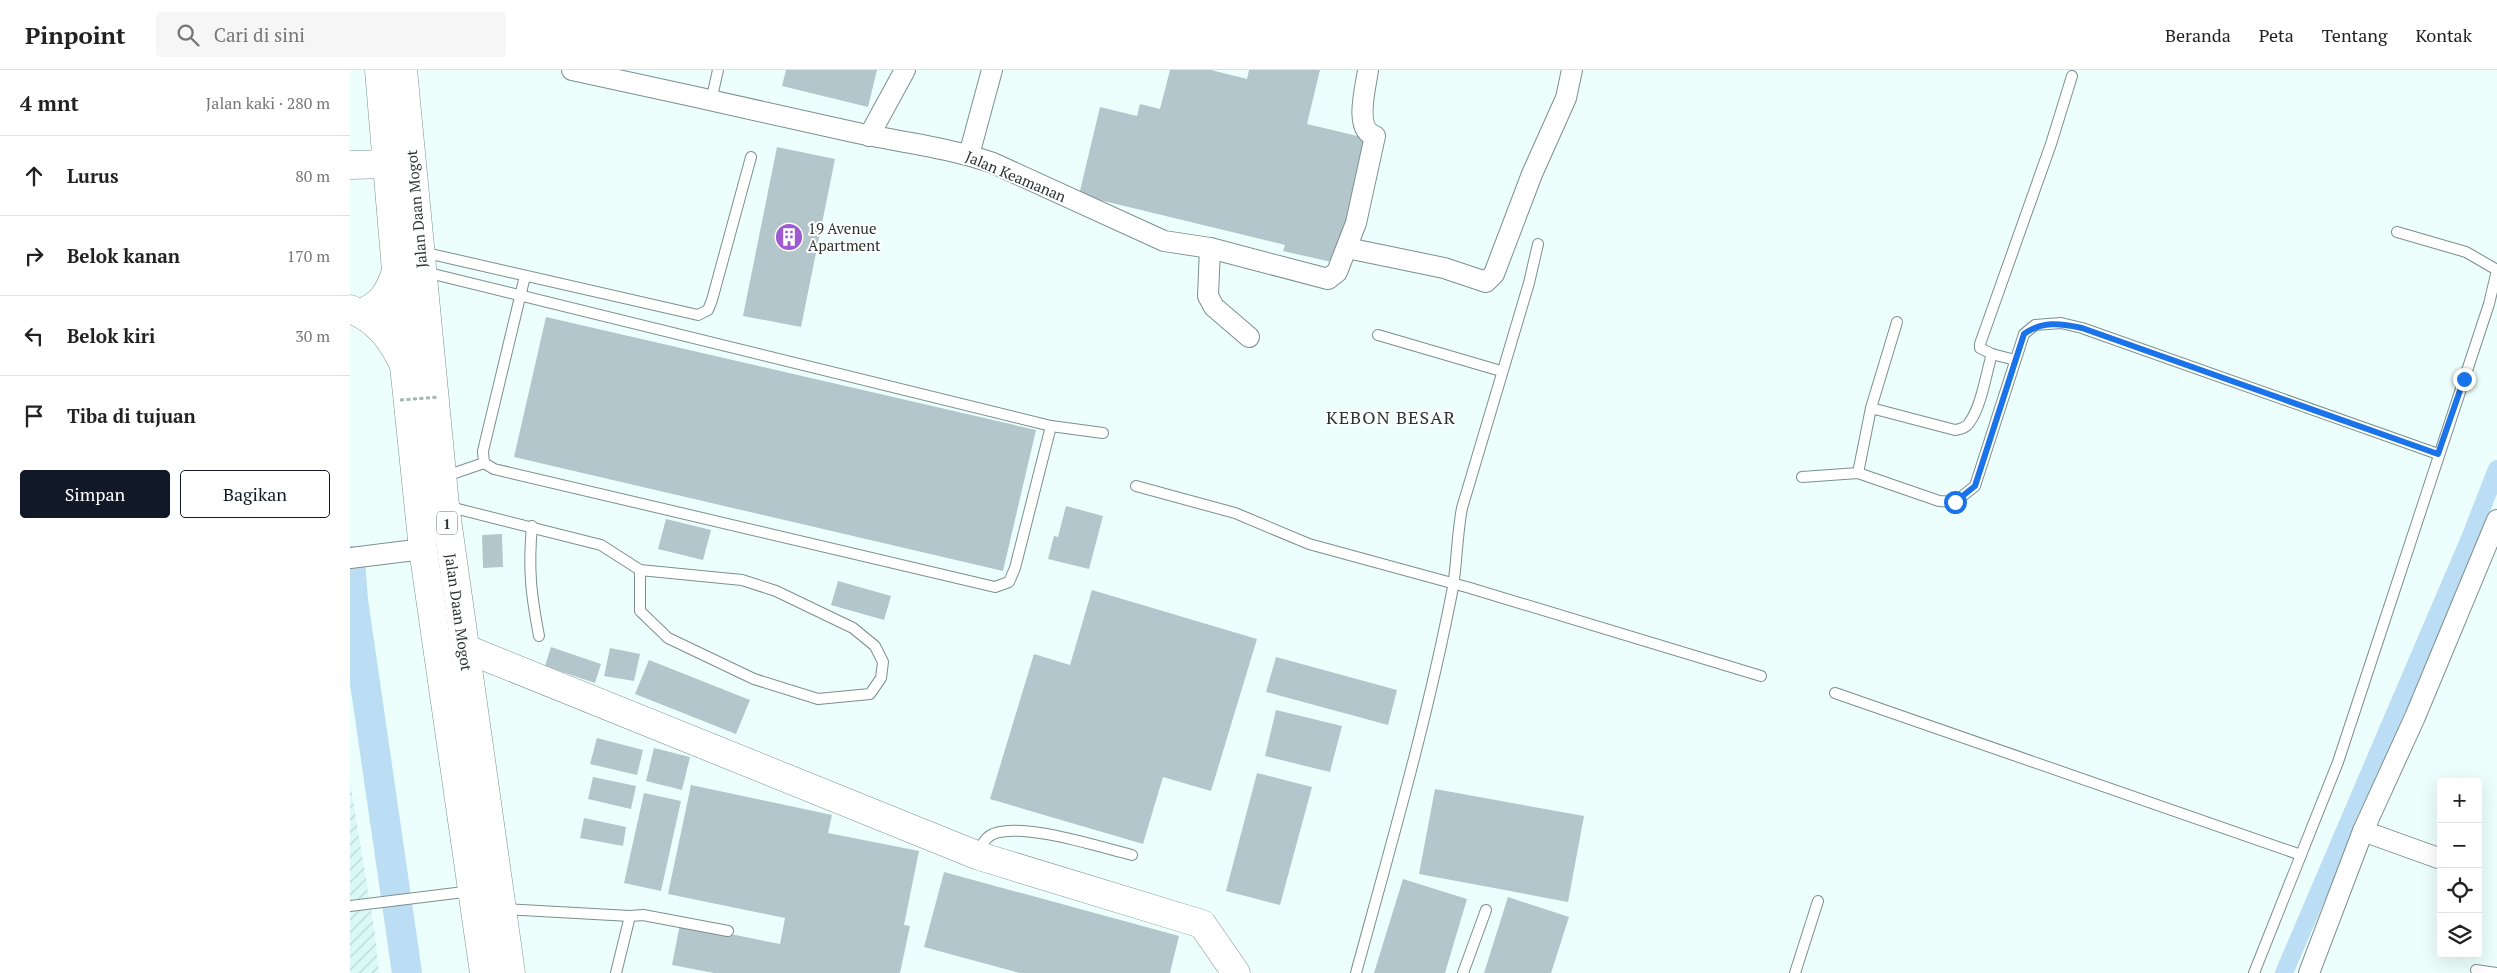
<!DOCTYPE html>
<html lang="id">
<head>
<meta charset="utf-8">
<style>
	:root { --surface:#fff; --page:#f6f6f6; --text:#222; --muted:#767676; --line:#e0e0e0; --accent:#111827 }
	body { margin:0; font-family:"PT Serif",serif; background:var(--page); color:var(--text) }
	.controls { position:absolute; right:15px; bottom:15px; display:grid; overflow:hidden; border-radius:5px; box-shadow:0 5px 20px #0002 }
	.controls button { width:45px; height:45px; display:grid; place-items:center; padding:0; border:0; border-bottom:1px solid var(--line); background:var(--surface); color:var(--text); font:25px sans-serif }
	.stop { position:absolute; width:15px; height:15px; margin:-11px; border:4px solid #1a73e8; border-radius:50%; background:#fff }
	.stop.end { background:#1a73e8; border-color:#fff; box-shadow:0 1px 5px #0008 }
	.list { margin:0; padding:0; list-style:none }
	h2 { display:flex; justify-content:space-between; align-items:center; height:65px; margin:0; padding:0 20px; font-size:21px }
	h2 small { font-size:16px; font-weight:400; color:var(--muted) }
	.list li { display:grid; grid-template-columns:32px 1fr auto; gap:15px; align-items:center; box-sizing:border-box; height:80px; padding:0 20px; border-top:1px solid var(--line) }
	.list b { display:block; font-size:19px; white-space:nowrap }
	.list em { font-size:16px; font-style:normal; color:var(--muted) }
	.actions { display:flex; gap:10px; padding:15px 20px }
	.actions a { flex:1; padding:11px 0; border:1px solid var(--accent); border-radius:5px; text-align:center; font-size:18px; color:var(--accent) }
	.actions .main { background:var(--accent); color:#fff }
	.icon { flex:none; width:28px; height:28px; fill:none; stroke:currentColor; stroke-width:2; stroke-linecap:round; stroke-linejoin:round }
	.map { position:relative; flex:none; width:2147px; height:903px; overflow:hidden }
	header { display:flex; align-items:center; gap:30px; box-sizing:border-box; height:70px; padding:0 25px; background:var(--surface); border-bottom:1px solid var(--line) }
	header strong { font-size:24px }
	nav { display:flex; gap:28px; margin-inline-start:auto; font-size:18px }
	.search { width:350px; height:45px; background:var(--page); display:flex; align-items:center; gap:12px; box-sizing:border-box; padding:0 18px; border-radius:5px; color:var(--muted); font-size:19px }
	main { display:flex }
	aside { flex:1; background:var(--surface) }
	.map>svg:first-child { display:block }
	.industrial { fill:url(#industrial-furrows) }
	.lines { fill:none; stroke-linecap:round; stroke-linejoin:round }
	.canal { stroke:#bbdef4; stroke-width:18 }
	.river { stroke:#bbdef4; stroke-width:30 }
	.building { fill:#b2c6cb }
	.lane-casing { stroke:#7c8f8e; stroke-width:12 }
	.street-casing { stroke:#7c8f8e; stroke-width:22 }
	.secondary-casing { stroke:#7c8f8e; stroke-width:29 }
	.highway-casing { stroke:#7c8f8e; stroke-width:29 }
	.lane { stroke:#fff; stroke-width:10 }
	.street { stroke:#fff; stroke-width:20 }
	.secondary { stroke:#fff; stroke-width:28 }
	.highway { stroke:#fff; stroke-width:28 }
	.path-bridge { stroke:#a7b5b4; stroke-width:3; stroke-dasharray:4 2.5; stroke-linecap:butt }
	.route { stroke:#1a73e8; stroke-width:6 }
	.labels { text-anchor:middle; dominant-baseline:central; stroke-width:4; stroke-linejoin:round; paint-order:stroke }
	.shield { fill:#fff; stroke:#6b7170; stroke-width:1 }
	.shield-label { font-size:14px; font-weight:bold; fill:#2b3433 }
	.street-label { font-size:15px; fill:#2b3433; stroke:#fff }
	.poi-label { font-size:15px; fill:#2b3433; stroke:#fff; text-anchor:start }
	.quarter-label { font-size:18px; letter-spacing:1px; fill:#2b3433; stroke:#fff }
</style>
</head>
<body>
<header>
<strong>Pinpoint</strong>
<div class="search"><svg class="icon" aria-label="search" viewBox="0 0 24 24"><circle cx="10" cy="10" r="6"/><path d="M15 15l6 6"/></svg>Cari di sini</div>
<nav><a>Beranda</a><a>Peta</a><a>Tentang</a><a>Kontak</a></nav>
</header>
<main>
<aside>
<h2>4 mnt<small>Jalan kaki · 280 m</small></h2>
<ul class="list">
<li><svg class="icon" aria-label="ahead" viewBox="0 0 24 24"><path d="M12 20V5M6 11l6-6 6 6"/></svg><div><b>Lurus</b></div><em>80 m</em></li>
<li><svg class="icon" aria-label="right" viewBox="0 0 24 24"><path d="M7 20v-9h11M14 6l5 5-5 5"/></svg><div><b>Belok kanan</b></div><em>170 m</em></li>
<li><svg class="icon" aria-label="left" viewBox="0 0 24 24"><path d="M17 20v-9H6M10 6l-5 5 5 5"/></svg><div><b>Belok kiri</b></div><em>30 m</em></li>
<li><svg class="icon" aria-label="arrive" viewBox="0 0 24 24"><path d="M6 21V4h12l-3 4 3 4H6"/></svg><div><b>Tiba di tujuan</b></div></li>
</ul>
<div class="actions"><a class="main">Simpan</a><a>Bagikan</a></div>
</aside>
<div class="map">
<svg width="2147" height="903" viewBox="0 0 2147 903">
	<defs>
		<pattern id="industrial-furrows" width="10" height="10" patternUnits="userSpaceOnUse" patternTransform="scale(1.25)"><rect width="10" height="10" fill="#daf9f6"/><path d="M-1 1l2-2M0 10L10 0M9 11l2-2" fill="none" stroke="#bbd6d3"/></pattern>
	</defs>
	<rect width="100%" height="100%" fill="#edfffd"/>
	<!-- industrial -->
	<polygon class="industrial" points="0,712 25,864 29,903 0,903"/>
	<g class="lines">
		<!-- canal -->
		<polyline class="canal" points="1934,903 2120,468 2147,399"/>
		<!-- river -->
		<polyline class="river" points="0,491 3,530 57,903"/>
	</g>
	<!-- building -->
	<g class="building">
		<polygon points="436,0 527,0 518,37 432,16"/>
		<polygon points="820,0 861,0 897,9 899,0 970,0 957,54 1020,69 986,193 933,181 935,175 729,125 750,37 787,46 790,34 810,39"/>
		<polygon points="427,77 485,89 451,257 393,246"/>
		<polygon points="196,247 686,360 653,501 164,387"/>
		<polygon points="716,436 753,446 739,499 698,489 704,466 708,467"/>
		<polygon points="316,449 361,460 353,490 308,479"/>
		<polygon points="152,464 153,497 133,498 132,465"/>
		<polygon points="488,511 541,526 534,550 481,535"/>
		<polygon points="742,520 907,569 861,721 813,707 793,774 640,729 684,584 720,595"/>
		<polygon points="201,577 251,594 245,613 195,596"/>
		<polygon points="260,578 290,584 284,611 254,606"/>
		<polygon points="926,587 1047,620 1038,655 916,622"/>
		<polygon points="299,590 400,630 386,664 285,624"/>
		<polygon points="926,640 992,656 980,702 915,686"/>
		<polygon points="247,668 293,680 287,705 240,694"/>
		<polygon points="304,678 340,687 332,720 296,711"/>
		<polygon points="907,703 962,717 930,835 876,821"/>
		<polygon points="243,707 286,716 281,739 238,729"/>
		<polygon points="341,715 482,745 478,763 569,781 554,855 560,856 550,903 364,903 322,895 330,854 430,874 435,848 318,824"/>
		<polygon points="1085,719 1234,746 1218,832 1069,804"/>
		<polygon points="294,723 331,731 311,821 274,813"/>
		<polygon points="234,748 276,757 273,776 230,768"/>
		<polygon points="594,802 829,866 820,903 670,903 574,877"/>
		<polygon points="1053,809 1117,829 1095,903 1024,903"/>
		<polygon points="1158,827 1219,847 1201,903 1134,903"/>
	</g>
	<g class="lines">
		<defs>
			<g id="lane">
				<polyline points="361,31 368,0"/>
				<polyline points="72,182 348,245 358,240 362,230 401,87"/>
				<polyline points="75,202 701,356 753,363"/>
				<path d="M1547,252l-26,86 84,22c5,-1 11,-2 14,-7 12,-15 17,-49 23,-69"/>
				<polyline points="1028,265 1151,301"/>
				<polyline points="1665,290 1642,284 1630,278 1630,274 1701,74 1722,6"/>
				<polyline points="134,393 144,399 645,517 659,512 665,498 701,356"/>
				<polyline points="134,393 133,381 175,206"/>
				<polyline points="1508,403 1521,338"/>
				<polyline points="93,407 134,393"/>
				<polyline points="1452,407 1508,403 1589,431 1605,432 1625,416 1674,264 1685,255 1711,253 1732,258 2088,384"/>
				<polyline points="786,416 885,443 959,474 1120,518 1411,606"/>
				<polyline points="96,436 251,475 290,500 290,541 318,568 404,609 468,629 520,624 531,608 533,592 525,576 503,558 426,521 392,510 290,500"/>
				<path d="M182,456c-4,43 -1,68 7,110"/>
				<polyline points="1485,623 1951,785"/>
				<path d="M629,785c2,-9 5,-17 14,-21 31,-12 106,13 139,21"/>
				<polyline points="0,836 122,821"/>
				<polyline points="154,839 280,846 293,845 378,861"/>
				<polyline points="2126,900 2147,903"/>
				<polyline points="266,903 280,846"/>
				<path d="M1006,903c35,-128 72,-256 97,-386 4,-26 4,-53 9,-79l67,-225 9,-39"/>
				<polyline points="1113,903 1136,840"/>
				<polyline points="1445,903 1468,831"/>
				<polyline points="1904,903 1988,692 2139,234 2147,200 2116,182 2047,162"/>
			</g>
			<g id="street">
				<path d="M222,0c94,20 187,41 281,62 47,10 94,15 140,31l171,78 46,7 118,31 9,-7 19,-49 19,-87c-22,-6 -9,-49 -7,-66"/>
				<polyline points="519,66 555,0"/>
				<polyline points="619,85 642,0"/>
				<polyline points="860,178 858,226 864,237 899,267"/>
				<polyline points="997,178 1094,198 1136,212 1144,204 1182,104 1216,28 1222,0"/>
				<polyline points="0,488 73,479"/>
				<polyline points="2013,761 2091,789"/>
				<polyline points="1959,903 2013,761 2065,647 2147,450"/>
			</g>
			<g id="secondary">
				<polyline points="0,95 37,94"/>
				<path d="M0,239c27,10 42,31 54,56"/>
				<path d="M10,243c21,-7 30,-22 36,-42"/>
				<polyline points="114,578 629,786 852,854 886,903"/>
			</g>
			<g id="highway">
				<polyline points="29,0 54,295 73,479 134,903"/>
				<polyline points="53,0 95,435 161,903"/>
			</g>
		</defs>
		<!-- lane casing -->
		<use href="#lane" class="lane-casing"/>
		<!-- street casing -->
		<use href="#street" class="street-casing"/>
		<!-- secondary casing -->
		<use href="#secondary" class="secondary-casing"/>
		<!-- highway casing -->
		<use href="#highway" class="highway-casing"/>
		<!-- lane -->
		<use href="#lane" class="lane"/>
		<!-- street -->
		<use href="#street" class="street"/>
		<!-- secondary -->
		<use href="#secondary" class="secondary"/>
		<!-- highway -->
		<use href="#highway" class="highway"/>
		<!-- path-bridge -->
		<polyline class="path-bridge" points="50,330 89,327"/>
	</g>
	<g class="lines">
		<!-- route -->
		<path class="route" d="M1605,432l20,-16 49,-152c18,-13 36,-11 58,-6l356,126 26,-75"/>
	</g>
	<!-- icons -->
	<defs>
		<symbol id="building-disc" viewBox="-11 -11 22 22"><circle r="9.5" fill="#9e5bd0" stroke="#fff"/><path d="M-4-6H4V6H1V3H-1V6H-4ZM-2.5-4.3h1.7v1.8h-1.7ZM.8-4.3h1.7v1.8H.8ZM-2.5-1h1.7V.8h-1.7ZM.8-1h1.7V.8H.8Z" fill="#fff"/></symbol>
	</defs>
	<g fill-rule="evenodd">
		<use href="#building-disc" x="423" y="151" width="32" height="32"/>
	</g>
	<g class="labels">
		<!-- shield labels -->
		<rect class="shield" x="87" y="441.5" width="20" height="23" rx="4"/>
		<g class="shield-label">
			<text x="97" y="453">1</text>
		</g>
		<!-- street labels -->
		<g class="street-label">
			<text transform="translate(666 106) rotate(23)">Jalan Keamanan</text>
			<text transform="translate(66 139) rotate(-95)">Jalan Daan Mogot</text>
			<text transform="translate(109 542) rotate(82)">Jalan Daan Mogot</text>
		</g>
		<!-- poi labels -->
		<g class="poi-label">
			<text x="458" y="158">19 Avenue<tspan x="458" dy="17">Apartment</tspan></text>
		</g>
		<!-- quarter labels -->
		<g class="quarter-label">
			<text x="1041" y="347">KEBON BESAR</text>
		</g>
	</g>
</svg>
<div class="controls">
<button>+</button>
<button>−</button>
<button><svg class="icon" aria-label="locate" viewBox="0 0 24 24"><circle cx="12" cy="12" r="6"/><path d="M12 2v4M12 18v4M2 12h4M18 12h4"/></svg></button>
<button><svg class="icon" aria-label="layers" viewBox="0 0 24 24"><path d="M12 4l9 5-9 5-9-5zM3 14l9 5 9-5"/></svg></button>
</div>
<div class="stop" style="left:1605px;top:432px"></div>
<div class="stop end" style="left:2114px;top:309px"></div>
</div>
</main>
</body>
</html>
